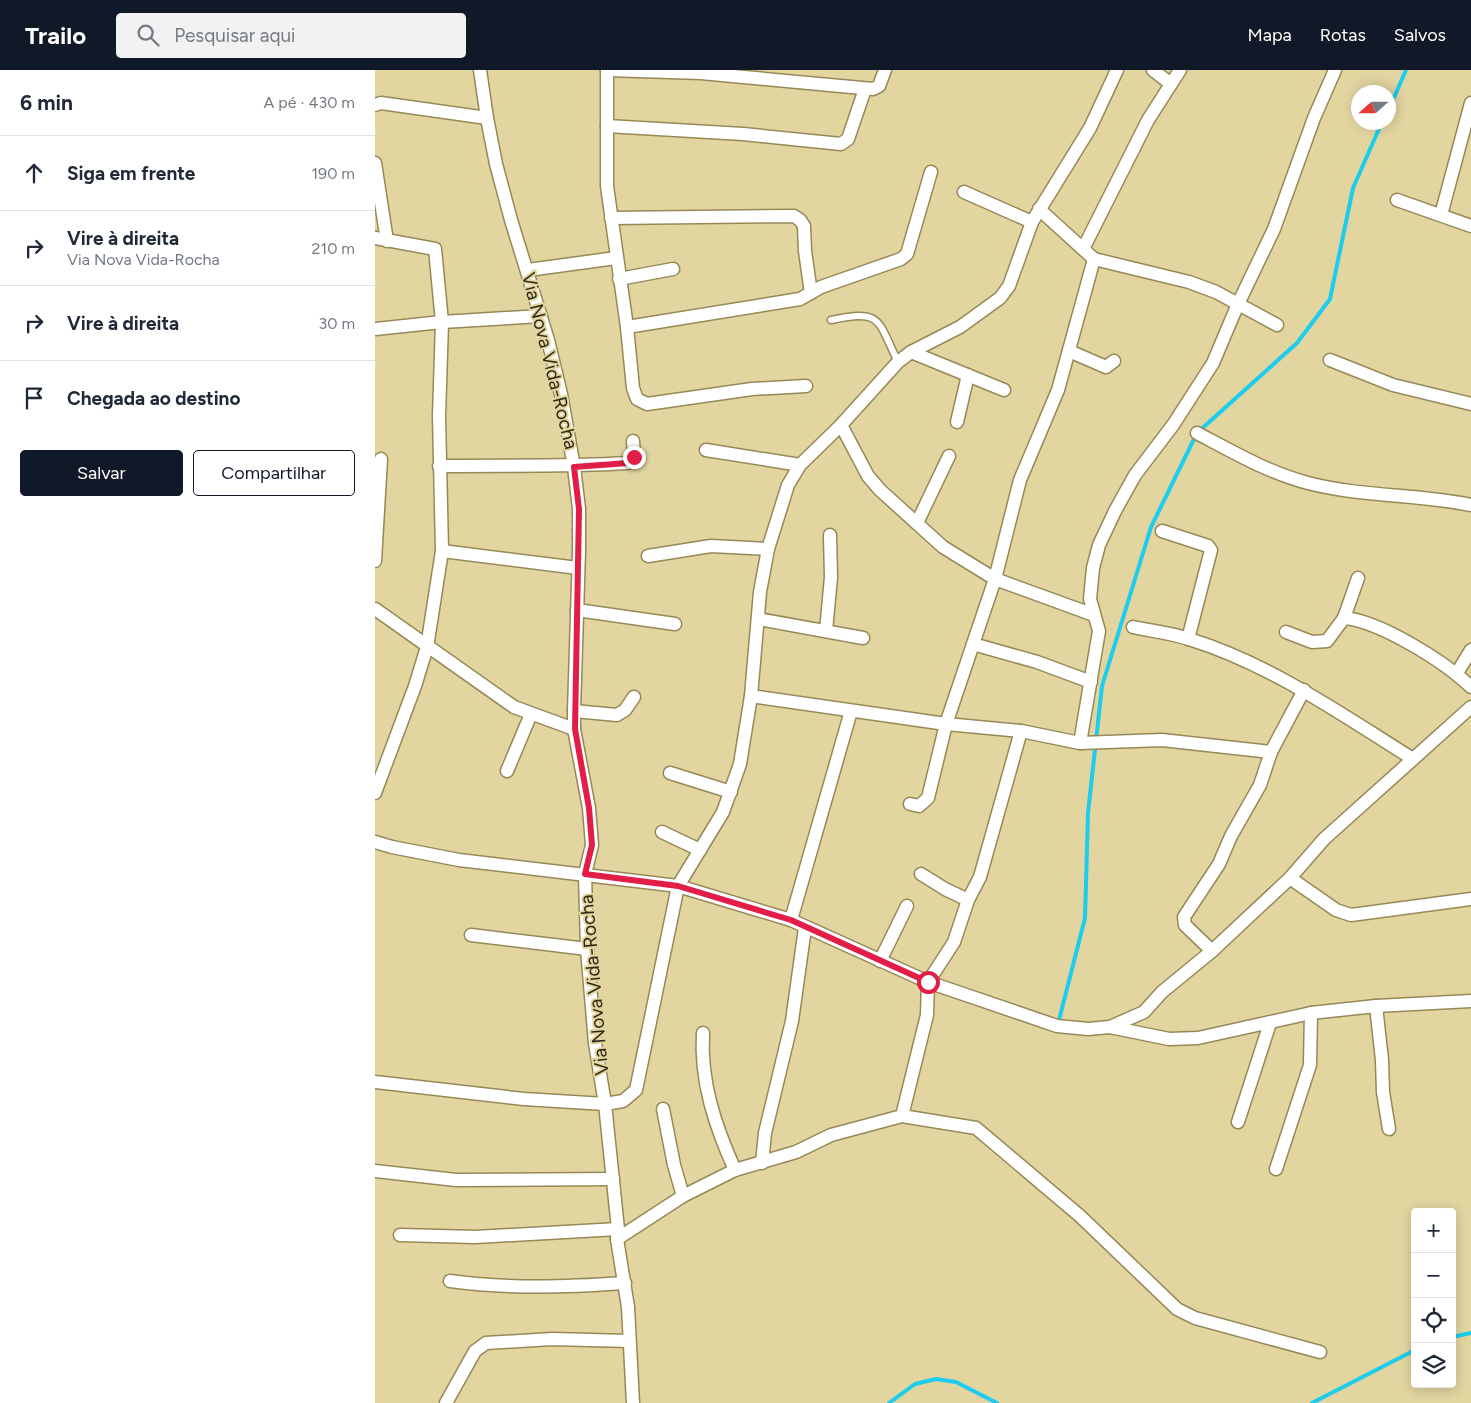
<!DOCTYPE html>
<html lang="pt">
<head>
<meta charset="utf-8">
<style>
	:root { --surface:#fff; --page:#f2f2f3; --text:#1f2937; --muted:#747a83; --line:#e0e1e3; --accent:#111827 }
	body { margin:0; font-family:Figtree,sans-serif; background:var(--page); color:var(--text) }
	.controls { position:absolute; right:15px; bottom:15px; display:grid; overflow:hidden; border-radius:5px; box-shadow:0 2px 12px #0003 }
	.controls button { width:45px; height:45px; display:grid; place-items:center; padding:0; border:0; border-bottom:1px solid var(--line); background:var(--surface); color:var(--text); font:25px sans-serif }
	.compass { position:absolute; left:976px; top:15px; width:45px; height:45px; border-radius:50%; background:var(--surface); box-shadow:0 2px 12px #0003; rotate:249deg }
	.stop { position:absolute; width:15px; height:15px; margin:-11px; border:4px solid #e11d48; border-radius:50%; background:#fff }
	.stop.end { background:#e11d48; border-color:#fff; box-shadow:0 1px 5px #0008 }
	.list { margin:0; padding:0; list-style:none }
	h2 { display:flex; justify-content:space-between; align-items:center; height:65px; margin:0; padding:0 20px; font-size:21px }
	h2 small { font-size:16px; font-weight:400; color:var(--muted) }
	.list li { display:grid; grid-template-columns:32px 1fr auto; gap:15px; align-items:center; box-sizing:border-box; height:75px; padding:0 20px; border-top:1px solid var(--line) }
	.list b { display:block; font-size:19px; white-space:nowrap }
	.list p { margin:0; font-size:16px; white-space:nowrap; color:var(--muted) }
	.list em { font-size:16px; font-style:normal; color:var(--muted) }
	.actions { display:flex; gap:10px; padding:15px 20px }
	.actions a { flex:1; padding:11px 0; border:1px solid var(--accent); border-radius:5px; text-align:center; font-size:18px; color:var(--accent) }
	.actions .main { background:var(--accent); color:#fff }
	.icon { flex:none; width:28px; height:28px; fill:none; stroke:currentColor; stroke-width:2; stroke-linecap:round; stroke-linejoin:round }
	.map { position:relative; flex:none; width:1096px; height:1333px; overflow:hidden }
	header { display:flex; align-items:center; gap:30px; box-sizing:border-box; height:70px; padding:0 25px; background:var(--accent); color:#fff }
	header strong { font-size:24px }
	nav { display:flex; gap:28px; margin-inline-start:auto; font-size:18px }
	.search { width:350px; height:45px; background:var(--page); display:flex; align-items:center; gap:12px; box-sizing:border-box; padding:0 18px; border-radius:5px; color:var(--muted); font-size:19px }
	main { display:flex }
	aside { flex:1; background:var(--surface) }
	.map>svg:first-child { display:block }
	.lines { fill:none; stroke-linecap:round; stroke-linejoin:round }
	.stream { stroke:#1ecced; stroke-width:4 }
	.lane-casing { stroke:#968957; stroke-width:9 }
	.street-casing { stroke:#968957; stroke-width:15 }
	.lane { stroke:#fff; stroke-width:6 }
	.street { stroke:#fff; stroke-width:12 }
	.route { stroke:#e11d48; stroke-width:6 }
	.labels { text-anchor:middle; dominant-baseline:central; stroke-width:4; stroke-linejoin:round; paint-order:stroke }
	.street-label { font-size:19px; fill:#2e2914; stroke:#e2d5a0 }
</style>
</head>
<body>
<header>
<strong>Trailo</strong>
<div class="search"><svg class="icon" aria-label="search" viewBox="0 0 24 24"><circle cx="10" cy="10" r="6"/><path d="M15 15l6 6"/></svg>Pesquisar aqui</div>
<nav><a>Mapa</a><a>Rotas</a><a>Salvos</a></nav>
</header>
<main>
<aside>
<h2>6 min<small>A pé · 430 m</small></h2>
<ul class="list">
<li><svg class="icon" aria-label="ahead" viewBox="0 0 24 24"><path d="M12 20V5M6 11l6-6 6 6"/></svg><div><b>Siga em frente</b></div><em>190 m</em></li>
<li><svg class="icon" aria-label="right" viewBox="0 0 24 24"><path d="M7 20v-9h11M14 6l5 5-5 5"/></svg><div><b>Vire à direita</b><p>Via Nova Vida-Rocha</p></div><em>210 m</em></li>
<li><svg class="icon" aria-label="right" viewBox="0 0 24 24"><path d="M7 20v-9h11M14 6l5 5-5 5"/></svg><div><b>Vire à direita</b></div><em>30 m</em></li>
<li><svg class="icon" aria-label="arrive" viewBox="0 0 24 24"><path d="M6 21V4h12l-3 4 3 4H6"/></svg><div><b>Chegada ao destino</b></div></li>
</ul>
<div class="actions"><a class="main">Salvar</a><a>Compartilhar</a></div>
</aside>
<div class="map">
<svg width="1096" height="1333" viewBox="0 0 1096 1333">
	<rect width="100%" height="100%" fill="#e2d5a0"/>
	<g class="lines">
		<!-- stream -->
		<g class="stream">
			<polyline points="1014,39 1031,0"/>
			<polyline points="683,954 710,848 713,743 727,616 776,457 822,363 922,273 955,229 978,118 1007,52"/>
			<polyline points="1077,1267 1096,1263"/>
			<polyline points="514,1333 540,1314 561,1309 581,1312 622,1333"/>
			<polyline points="937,1333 1040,1280"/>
		</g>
		<defs>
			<path id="lane" d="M456,250c51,-11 46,-1 67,42"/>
			<g id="street">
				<polyline points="105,0 112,48 121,94 136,150 173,270 186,324 199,397 204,439 204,481 199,641 199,659 214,738 217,775 210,804 212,879 220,973 230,1034 243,1159 242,1169 253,1237 258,1333"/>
				<polyline points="232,0 232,116 252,257 258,318 262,329 272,334 377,319 431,316"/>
				<polyline points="232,0 326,3 498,19 504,16 510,0"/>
				<polyline points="778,0 796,14"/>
				<polyline points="0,35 6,33 112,48"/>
				<polyline points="232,56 368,64 466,74 473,69 490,19"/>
				<polyline points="0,93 12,171"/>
				<polyline points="589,122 657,152"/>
				<polyline points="1022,130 1096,156"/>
				<polyline points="664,139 719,189 814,212 841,222 902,255"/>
				<polyline points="1066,145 1096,33"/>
				<polyline points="236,148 419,146 425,150 429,156 430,181 436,223"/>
				<polyline points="0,168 60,179 67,252 64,346 67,481 52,577 40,616 0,723"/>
				<polyline points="708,179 773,50 805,0"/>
				<polyline points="153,200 241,188"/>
				<polyline points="244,209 298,199"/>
				<polyline points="252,257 425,229 446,217 526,189 532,184 556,102"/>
				<polyline points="0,259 67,252 166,246"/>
				<polyline points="694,281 731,297 739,291"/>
				<polyline points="536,282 629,320"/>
				<polyline points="955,290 1018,315 1096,334"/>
				<polyline points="582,352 593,305"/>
				<polyline points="466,355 493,406 505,420 568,477 620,509 571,654 553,728 544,736 535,734"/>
				<path d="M822,363c36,19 72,40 111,50 54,14 109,11 163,22"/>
				<polyline points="331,380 425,395"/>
				<path d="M64,396c63,-1 126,1 189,-3l6,-6 -1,-16"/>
				<polyline points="542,453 574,386"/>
				<polyline points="787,461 833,476 836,480 813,569"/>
				<polyline points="67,481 203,498"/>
				<polyline points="273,486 336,476 393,479"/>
				<polyline points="0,491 6,389"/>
				<polyline points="0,539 139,637 199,659"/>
				<polyline points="202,540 300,554"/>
				<polyline points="719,545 620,509 645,410 683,320 719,189"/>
				<polyline points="969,548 983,508"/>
				<polyline points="383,549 488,568"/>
				<path d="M758,557c18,4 38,6 56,12 81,25 152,75 224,120"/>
				<polyline points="451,561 456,507 455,465"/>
				<path d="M911,562l26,10 15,-1 17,-23c36,3 101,44 127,69"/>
				<polyline points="598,574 662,592 716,612"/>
				<polyline points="1082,603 1096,580"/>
				<polyline points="376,626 571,654 646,661 705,673 787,670 896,682"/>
				<polyline points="199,641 242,645 250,640 259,627"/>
				<polyline points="705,673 724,561 715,529 718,498 724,475 740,441 760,405 798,355 838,293 863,234 899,159 939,48 960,0"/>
				<polyline points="132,701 156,644"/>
				<polyline points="295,703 356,722"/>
				<polyline points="287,762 325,780"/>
				<polyline points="0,772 17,777 84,790 303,816 416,850 553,912 682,956 713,959 735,957 794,969 823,968 936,943 1001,936 1096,931"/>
				<polyline points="546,804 570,819 593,830"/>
				<polyline points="915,808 961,840 976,845 1096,829"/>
				<polyline points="416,850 476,641"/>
				<polyline points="96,865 212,879"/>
				<polyline points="837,881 810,855 809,847 844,794 856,766 885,715 896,682 929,620"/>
				<polyline points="505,891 532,836"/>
				<polyline points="1001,936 1007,990 1008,1022 1014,1059"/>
				<polyline points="735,957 769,942 787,922 837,881 915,808 949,769 1096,637"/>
				<path d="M328,963c-3,48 12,93 32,137"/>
				<polyline points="0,1012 149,1029 230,1034 248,1031 261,1020 303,816 348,742 365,694 376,626 385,522 393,479 413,415 425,395 466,355 523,292 536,282 585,257 625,228 634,216 657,152 715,58 742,0"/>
				<polyline points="288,1039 299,1095 308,1126"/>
				<polyline points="527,1046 601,1058 705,1146 802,1239 820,1248 945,1282"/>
				<polyline points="863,1052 895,953"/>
				<polyline points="387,1093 390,1063 417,951 430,858"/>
				<polyline points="901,1099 935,995 936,943"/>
				<polyline points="0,1101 81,1110 238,1109"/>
				<polyline points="25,1165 100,1167 243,1159"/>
				<polyline points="242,1169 308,1126 360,1100 421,1082 456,1065 527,1046 552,945 553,912 579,872 593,830 605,807 646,661"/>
				<path d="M75,1211c59,8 116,6 175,2"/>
				<polyline points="71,1333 100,1281 111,1273 177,1269 254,1271"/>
			</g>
		</defs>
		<!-- lane casing -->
		<use href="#lane" class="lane-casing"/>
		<!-- street casing -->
		<use href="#street" class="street-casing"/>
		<!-- lane -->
		<use href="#lane" class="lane"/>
		<!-- street -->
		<use href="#street" class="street"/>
	</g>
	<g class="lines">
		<!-- route -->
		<polyline class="route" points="259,387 253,393 199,397 204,439 200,659 214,738 217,775 210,804 303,816 416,850 553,912"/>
	</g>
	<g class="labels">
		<!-- street labels -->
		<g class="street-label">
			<text transform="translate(175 291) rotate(76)">Via Nova Vida-Rocha</text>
			<text transform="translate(219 915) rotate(-95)">Via Nova Vida-Rocha</text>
		</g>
	</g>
</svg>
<div class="controls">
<button>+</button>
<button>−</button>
<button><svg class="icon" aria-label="locate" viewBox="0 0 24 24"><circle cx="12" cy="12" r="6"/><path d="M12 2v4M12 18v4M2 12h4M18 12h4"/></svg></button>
<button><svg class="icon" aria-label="layers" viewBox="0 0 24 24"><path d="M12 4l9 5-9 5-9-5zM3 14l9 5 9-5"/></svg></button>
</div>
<svg class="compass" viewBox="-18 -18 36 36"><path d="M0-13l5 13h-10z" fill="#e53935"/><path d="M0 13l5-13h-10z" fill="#747a83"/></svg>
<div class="stop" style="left:553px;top:912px"></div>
<div class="stop end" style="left:259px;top:387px"></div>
</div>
</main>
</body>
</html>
